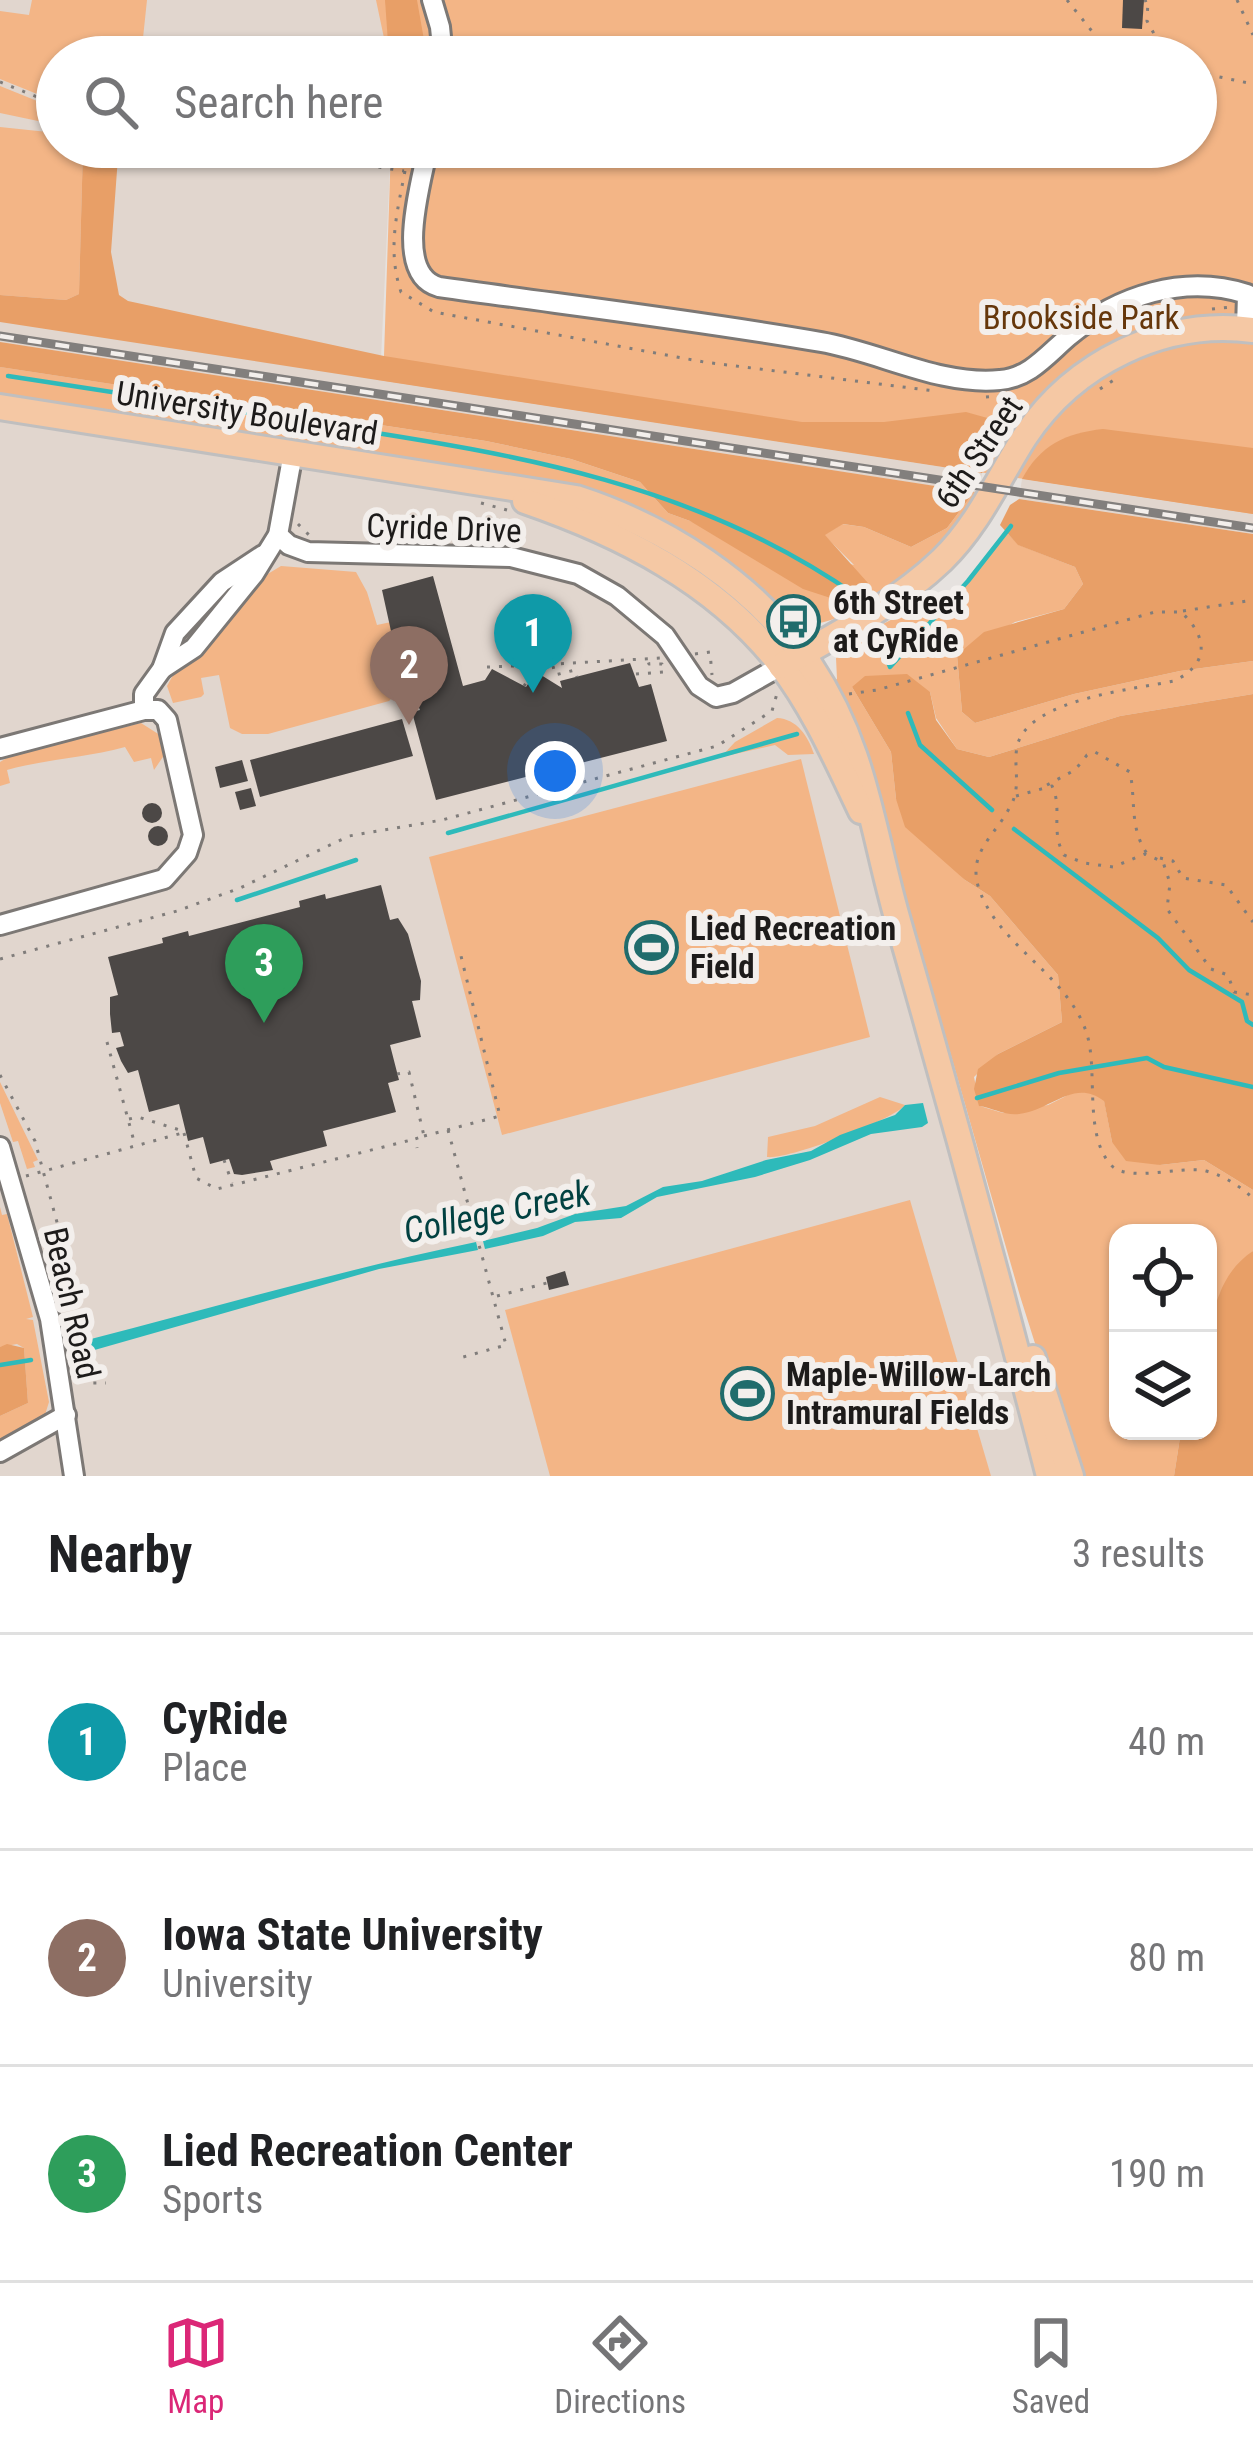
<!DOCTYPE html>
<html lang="en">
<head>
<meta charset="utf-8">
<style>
	:root { --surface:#fff; --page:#f2f2f2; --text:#202124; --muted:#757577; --line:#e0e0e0; --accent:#db2777 }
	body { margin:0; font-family:"Roboto Condensed",sans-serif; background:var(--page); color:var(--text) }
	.controls { position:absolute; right:36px; bottom:36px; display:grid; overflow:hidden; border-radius:24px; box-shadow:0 3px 9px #0004 }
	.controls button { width:108px; height:108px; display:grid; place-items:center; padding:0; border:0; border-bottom:3px solid var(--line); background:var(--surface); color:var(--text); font:60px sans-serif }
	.you { position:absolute; left:555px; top:771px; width:42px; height:42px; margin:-30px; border:9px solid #fff; border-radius:50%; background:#1a73e8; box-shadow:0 0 0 18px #1a73e833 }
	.badge { display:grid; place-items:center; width:78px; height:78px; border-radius:50%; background:var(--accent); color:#fff; font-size:39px; font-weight:700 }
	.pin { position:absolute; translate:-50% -99px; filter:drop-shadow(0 3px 6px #0008) }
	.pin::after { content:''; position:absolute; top:63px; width:42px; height:36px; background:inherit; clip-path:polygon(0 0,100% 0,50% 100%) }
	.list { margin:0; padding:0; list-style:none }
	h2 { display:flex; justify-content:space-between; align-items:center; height:156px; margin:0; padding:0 48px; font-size:51px }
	h2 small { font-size:39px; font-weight:400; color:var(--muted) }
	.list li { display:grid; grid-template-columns:78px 1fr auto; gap:36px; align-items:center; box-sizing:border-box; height:216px; padding:0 48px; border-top:3px solid var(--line) }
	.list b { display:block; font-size:45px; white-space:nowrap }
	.list p { margin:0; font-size:39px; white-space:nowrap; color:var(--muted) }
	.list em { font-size:39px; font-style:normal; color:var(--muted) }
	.icon { flex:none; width:66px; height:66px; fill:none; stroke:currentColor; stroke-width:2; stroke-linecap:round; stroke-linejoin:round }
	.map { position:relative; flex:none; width:1253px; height:1476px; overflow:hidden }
	.search { position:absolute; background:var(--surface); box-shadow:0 3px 9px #0004; left:36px; right:36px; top:36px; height:132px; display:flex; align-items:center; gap:30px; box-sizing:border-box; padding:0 42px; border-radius:66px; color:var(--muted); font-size:45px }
	.sheet { height:804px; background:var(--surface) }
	nav { display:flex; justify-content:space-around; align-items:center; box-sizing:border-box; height:168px; border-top:3px solid var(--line); background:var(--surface); font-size:33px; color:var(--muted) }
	nav a { display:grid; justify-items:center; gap:6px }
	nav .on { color:var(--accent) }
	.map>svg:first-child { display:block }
	.built { fill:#e1d6ce }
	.green { fill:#f3b586 }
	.forest { fill:#e89f67 }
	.water { fill:#2ebaba }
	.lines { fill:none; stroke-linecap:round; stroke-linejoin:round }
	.stream { stroke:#2ebaba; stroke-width:4.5 }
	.building { fill:#4c4846 }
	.minor-casing { stroke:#7c7875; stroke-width:24 }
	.major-casing { stroke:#c0bfbf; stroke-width:30 }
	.path { stroke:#807d7b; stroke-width:3; stroke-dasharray:3 9; stroke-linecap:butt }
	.minor { stroke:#fff; stroke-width:18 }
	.major { stroke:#f5c8a4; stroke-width:24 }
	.rail-casing { stroke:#827f7d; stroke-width:9 }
	.rail { stroke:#f3efec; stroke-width:4.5; stroke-dasharray:14; stroke-linecap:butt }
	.labels { text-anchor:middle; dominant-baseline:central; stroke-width:12; stroke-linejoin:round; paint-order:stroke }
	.park-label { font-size:33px; fill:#66370b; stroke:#f3efec }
	.street-label { font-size:33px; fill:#1d1b1a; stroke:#f3efec }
	.poi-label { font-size:33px; font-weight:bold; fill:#1d1b1a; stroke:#f3efec; text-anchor:start }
	.water-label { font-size:36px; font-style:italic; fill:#014141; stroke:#f3efec }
</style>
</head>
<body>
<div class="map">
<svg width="1253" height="1476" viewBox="0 0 1253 1476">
	<rect width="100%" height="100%" fill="#e6e2df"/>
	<!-- built -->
	<g class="built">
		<polygon points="0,0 385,0 389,57 57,57 57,147 391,147 380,380 982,473 979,493 377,400 366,464 482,487 597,528 766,648 863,814 1049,1476 0,1476"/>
		<polygon points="1022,479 1253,514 1253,534 1019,499"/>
	</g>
	<!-- green -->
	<g class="green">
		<polygon points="32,0 147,0 141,57 57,57 57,102 0,79 0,11 29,15"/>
		<polygon points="376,0 1253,0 1253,514 379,380 384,356 391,147 1196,147 1196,57 388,57"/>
		<polygon points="0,86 57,109 57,125 0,113"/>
		<polygon points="0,127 57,133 57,147 83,147 79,294 66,300 0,295"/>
		<path d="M0,367l486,74 85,18 69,23 28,31 22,8 164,44 -30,-30 18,-11 22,3 47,20 36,-19 27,-36 5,1c-15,21 -28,44 -47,62 -30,28 -82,66 -124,70v-7l-10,-2 -3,6 -52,-42 -234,-104 -509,-83z"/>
		<polygon points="1007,533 1019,545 1075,567 1083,584 1064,609 1015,622 957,655 962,712 975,723 1074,694 1180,671 1253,661 1253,694 1120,716 989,757 957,749 936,718 930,692 852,687 891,752 896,799 965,880 990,896 1058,975 1062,1022 998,1054 974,1077 980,1106 1003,1113 1048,1105 1074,1092 1091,1091 1104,1100 1112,1142 1160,1165 1204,1160 1253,1190 1253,1251 1220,1293 1208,1347 1208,1233 1118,1233 1118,1431 1181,1431 1174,1476 1077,1476 1020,1296 866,759 831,682 837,679 836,658 860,636 929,600 943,611"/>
		<polygon points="281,566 356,572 367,592 377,625 391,622 396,642 391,644 403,686 389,701 268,734 242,734 230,728 219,675 201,678 204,694 201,697 173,703 167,686 172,677 256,581"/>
		<path d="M777,718c20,1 31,18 37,36l-26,1 -13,-10 -54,12 14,-15z"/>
		<path d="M141,723l22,14 4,14 -13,19 -3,-12 -17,4 -9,-15c-40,11 -79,12 -118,23l3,13 -10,3v-24l12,-7z"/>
		<polygon points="801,759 870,1037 502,1135 429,857"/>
		<polygon points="0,1082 38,1160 33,1162 35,1167 27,1169 18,1141 13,1142 0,1103"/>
		<path d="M880,1097l25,8c-12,15 -117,55 -138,52l1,-20 47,-11z"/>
		<polygon points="910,1200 991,1476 550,1476 505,1310"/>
		<polygon points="0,1207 2,1215 7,1214 33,1317 26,1319 33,1320 49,1402 44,1418 0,1446 0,1416 28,1403 24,1348 17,1344 0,1347"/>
	</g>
	<!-- forest -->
	<g class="forest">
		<polygon points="385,0 417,0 427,57 389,57"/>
		<path d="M83,147h29l6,10 -7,95 8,43 9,6 256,55 418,66h82l82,-10 25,7c8,22 2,35 -9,54l-982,-151v-27l66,5 13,-6z"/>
		<polygon points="0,342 974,492 947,528 911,547 864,527 843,524 825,535 868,583 867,595 846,603 803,589 690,521 668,513 640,482 571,459 486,441 0,367"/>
		<path d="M1103,429l150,19v66l-231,-35c18,-34 44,-46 81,-50z"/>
		<polygon points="1019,499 1253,534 1253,661 1180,671 1074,694 975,723 962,712 957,655 984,632 1064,609 1083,584 1075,567 1018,545 1000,525 1010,505"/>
		<path d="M907,674l23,18 6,28 21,29 32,8 131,-41 133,-22v496l-49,-30 -44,5 -34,-4 -14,-19 -8,-41c-30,-23 -52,9 -85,13 -13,2 -26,-6 -40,-8l-5,-17 4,-20 20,-15 64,-32 -4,-47 -68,-79 -25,-16 -60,-53 -9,-28 -5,-47 -39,-65 13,-11z"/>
		<path d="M1253,1251v225h-79l7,-45h27c0,-57 -10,-144 45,-180z"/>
		<polygon points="7,1344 24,1348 28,1403 0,1416 0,1347"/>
	</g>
	<!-- water -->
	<g class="water">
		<polygon points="923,1103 928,1123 922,1127 871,1134 810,1160 755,1177 657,1197 621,1218 575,1222 543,1236 485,1249 483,1241 537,1228 575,1214 626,1206 663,1187 702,1181 766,1160 811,1151 840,1135 895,1115 905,1105"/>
		<path d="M476,1242l2,8 -99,19 -302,86 -4,-15 18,-1c128,-33 255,-70 385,-97z"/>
	</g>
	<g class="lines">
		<!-- stream -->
		<g class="stream">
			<path d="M8,376c108,17 216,34 324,50 188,29 365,58 525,170"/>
			<polyline points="882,646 890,667 968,581 1011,526"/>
			<polyline points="908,713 920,745 992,810"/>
			<polyline points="1014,829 1158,938 1189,970 1242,1002 1247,1021 1253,1025"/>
			<polyline points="448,833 797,734"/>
			<polyline points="237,900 356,860"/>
			<polyline points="977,1098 1059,1073 1147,1058 1164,1067 1253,1087"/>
			<polyline points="0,1365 31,1360"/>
		</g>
	</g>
	<!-- building -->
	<g class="building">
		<polygon points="1123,0 1144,0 1142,29 1122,28"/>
		<polygon points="433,576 463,686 485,680 492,669 526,687 532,678 541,675 562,688 560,681 630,663 639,687 651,684 667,741 436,800 412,712 420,710 409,684 403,686 382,590"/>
		<polygon points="402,719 413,756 260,797 250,760"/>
		<polygon points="242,760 248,781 220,788 215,767"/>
		<polygon points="251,788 256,806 240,810 235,792"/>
		<circle cx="152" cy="813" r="10"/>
		<circle cx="158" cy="836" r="10"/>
		<polygon points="381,885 390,920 398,918 408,934 421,981 420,1000 412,1001 421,1037 390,1045 399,1080 388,1083 396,1112 323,1131 327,1146 270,1161 273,1170 242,1175 234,1174 229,1159 210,1164 203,1137 188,1141 179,1104 149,1112 138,1070 128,1073 121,1061 116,1048 124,1046 120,1032 112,1033 110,1014 110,997 118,995 108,957 163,943 162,938 188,931 189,936 300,907 299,901 325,894 326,899"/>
		<polygon points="565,1271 569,1285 549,1290 546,1277"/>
	</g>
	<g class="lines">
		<defs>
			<g id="minor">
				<polyline points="432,0 440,27 443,57"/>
				<path d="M428,147c-6,34 -36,127 11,140 127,18 256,33 382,55 59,10 119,44 179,38 29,-2 47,-25 68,-43 50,-42 116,-63 179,-43l-1,35"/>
				<polyline points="278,535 289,545 308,552 511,557 578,574 617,596 665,636 699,686 716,697 733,693 781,666"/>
				<polyline points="162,669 194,648 254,574 278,535 293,453"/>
				<polyline points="144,710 144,694 162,669 175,633 222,582 263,555"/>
				<polyline points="0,748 144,710 158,710 167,720 193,835 187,853 164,879 0,925"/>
				<polyline points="0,1147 50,1319 74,1476"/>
				<polyline points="0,1452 66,1415"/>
			</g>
			<g id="major">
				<path d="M0,407l576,91c90,29 180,86 234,167 56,84 61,162 88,256 53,185 103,369 151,555"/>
				<path d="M525,501c96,33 191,81 255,163 34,44 57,97 81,147"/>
				<path d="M781,666c55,-31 115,-62 161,-106 36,-35 56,-81 82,-122 49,-75 140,-120 229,-108"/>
				<polyline points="1033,1358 1071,1476"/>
			</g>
		</defs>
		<!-- minor casing -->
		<use href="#minor" class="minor-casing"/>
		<!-- major casing -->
		<use href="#major" class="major-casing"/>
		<!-- path -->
		<g class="path">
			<polyline points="1067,0 1107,50 1122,54 1152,48 1169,57"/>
			<polyline points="1237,0 1253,35"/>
			<polyline points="1144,1 1148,0 1147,21 1164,52"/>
			<polyline points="1196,72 1253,84"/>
			<polyline points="0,82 57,105"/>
			<polyline points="248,147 404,171"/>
			<path d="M405,171c-8,42 -18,79 -4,121l33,20 270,50 231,29"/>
			<polyline points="1212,309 1232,307"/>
			<polyline points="1100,389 1117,378"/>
			<polyline points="986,397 1012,395"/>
			<polyline points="481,503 507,510"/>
			<polyline points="298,524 309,535"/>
			<polyline points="1183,611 1253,600"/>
			<polyline points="695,654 710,652 712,675"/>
			<polyline points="537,665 661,658"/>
			<polyline points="553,666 555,675 575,670 577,677"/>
			<polyline points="487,667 537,665 524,686"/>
			<polyline points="636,674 664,672 662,664 649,664 648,661"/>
			<path d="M849,694l28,-4 278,-78h26c27,25 29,52 -7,69 -39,8 -142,18 -156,62 -6,20 4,42 -7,62 -18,36 -51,50 -26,98 25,48 82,75 101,128 13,37 -3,101 24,133 17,20 70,1 96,7 19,5 33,15 47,27"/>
			<path d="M1047,785l28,-15 12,-15 8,-3 35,20c6,29 -1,57 18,83"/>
			<path d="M1016,796l36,-10c11,22 -2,45 12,69l20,8 29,4 32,-13 18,8 7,21 -3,26 44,60 17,6 6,17 19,3"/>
			<polyline points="1160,858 1173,861 1183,878 1226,885 1253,922"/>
			<polyline points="0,959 177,911 240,888 349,836 442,820 717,746 772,711 778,690"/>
			<polyline points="107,1042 135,1145"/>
			<polyline points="397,1074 409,1072 424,1136 415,1139 417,1148"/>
			<polyline points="0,1075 35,1141 78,1300"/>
			<polyline points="129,1119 138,1117 183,1131"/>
			<polyline points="448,1130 506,1345 456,1359"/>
			<polyline points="184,1133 196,1178 217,1189 415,1139"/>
			<polyline points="424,1136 500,1116 461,956"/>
			<polyline points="224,1160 232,1183"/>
			<polyline points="26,1176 186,1132"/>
			<polyline points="448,1218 469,1213"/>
			<polyline points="497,1296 547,1283"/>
			<polyline points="79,1365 91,1383 106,1383"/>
		</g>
		<!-- minor -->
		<use href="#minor" class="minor"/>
		<!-- major -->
		<use href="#major" class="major"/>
		<defs>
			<polyline id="rail" points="0,336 1253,528"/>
		</defs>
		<!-- rail casing -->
		<use href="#rail" class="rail-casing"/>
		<!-- rail -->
		<use href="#rail" class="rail"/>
	</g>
	<!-- icons -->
	<defs>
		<symbol id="bus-ring" viewBox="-11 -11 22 22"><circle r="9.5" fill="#f3efec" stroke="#206c6c" stroke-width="1.5"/><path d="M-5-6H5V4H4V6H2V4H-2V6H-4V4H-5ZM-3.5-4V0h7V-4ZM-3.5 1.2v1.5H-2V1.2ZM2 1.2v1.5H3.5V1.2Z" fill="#206c6c"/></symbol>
		<symbol id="stadium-ring" viewBox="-11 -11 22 22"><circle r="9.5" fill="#f3efec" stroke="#206c6c" stroke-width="1.5"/><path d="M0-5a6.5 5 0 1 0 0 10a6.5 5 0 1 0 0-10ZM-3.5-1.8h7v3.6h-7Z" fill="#206c6c"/></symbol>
	</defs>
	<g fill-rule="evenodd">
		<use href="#bus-ring" x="764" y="592" width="59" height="59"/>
		<use href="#stadium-ring" x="622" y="918" width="59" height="59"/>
		<use href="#stadium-ring" x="718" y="1364" width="59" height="59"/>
	</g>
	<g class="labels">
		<!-- park labels -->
		<g class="park-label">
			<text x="1081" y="317">Brookside Park</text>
		</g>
		<!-- street labels -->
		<g class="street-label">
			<text transform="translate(247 413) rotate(9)">University Boulevard</text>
			<text transform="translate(979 452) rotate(-56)">6th Street</text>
			<text transform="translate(444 528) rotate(2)">Cyride Drive</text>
			<text transform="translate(72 1303) rotate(77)">Beach Road</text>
		</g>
		<!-- poi labels -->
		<g class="poi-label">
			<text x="833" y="602">6th Street<tspan x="833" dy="38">at CyRide</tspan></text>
			<text x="690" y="928">Lied Recreation<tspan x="690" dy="38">Field</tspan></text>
			<text x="786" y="1374">Maple-Willow-Larch<tspan x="786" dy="38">Intramural Fields</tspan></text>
		</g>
		<!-- water labels -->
		<g class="water-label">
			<text transform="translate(497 1212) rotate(-12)">College Creek</text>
		</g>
	</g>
</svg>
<div class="controls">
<button><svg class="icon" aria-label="locate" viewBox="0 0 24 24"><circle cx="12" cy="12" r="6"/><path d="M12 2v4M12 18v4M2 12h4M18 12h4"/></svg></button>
<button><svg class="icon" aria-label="layers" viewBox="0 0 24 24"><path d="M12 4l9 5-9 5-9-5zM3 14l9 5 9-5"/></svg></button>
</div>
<div class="you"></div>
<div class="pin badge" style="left:533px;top:693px;background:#0f9aa8">1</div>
<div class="pin badge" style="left:409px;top:725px;background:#8d6e63">2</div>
<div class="pin badge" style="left:264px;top:1023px;background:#2e9e5b">3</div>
<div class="search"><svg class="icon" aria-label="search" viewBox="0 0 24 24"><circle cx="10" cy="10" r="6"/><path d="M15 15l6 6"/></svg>Search here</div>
</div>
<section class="sheet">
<h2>Nearby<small>3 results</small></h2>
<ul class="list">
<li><span class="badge" style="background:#0f9aa8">1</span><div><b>CyRide</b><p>Place</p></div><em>40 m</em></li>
<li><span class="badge" style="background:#8d6e63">2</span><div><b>Iowa State University</b><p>University</p></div><em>80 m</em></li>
<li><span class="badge" style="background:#2e9e5b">3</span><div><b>Lied Recreation Center</b><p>Sports</p></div><em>190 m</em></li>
</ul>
</section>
<nav>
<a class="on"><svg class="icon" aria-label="map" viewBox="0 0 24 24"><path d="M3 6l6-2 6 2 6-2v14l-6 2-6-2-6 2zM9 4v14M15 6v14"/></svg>Map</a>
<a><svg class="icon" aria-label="directions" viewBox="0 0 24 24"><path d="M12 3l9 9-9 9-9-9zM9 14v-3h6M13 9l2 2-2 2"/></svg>Directions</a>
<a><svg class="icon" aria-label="saved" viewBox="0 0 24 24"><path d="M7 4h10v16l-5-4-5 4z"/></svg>Saved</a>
</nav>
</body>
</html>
